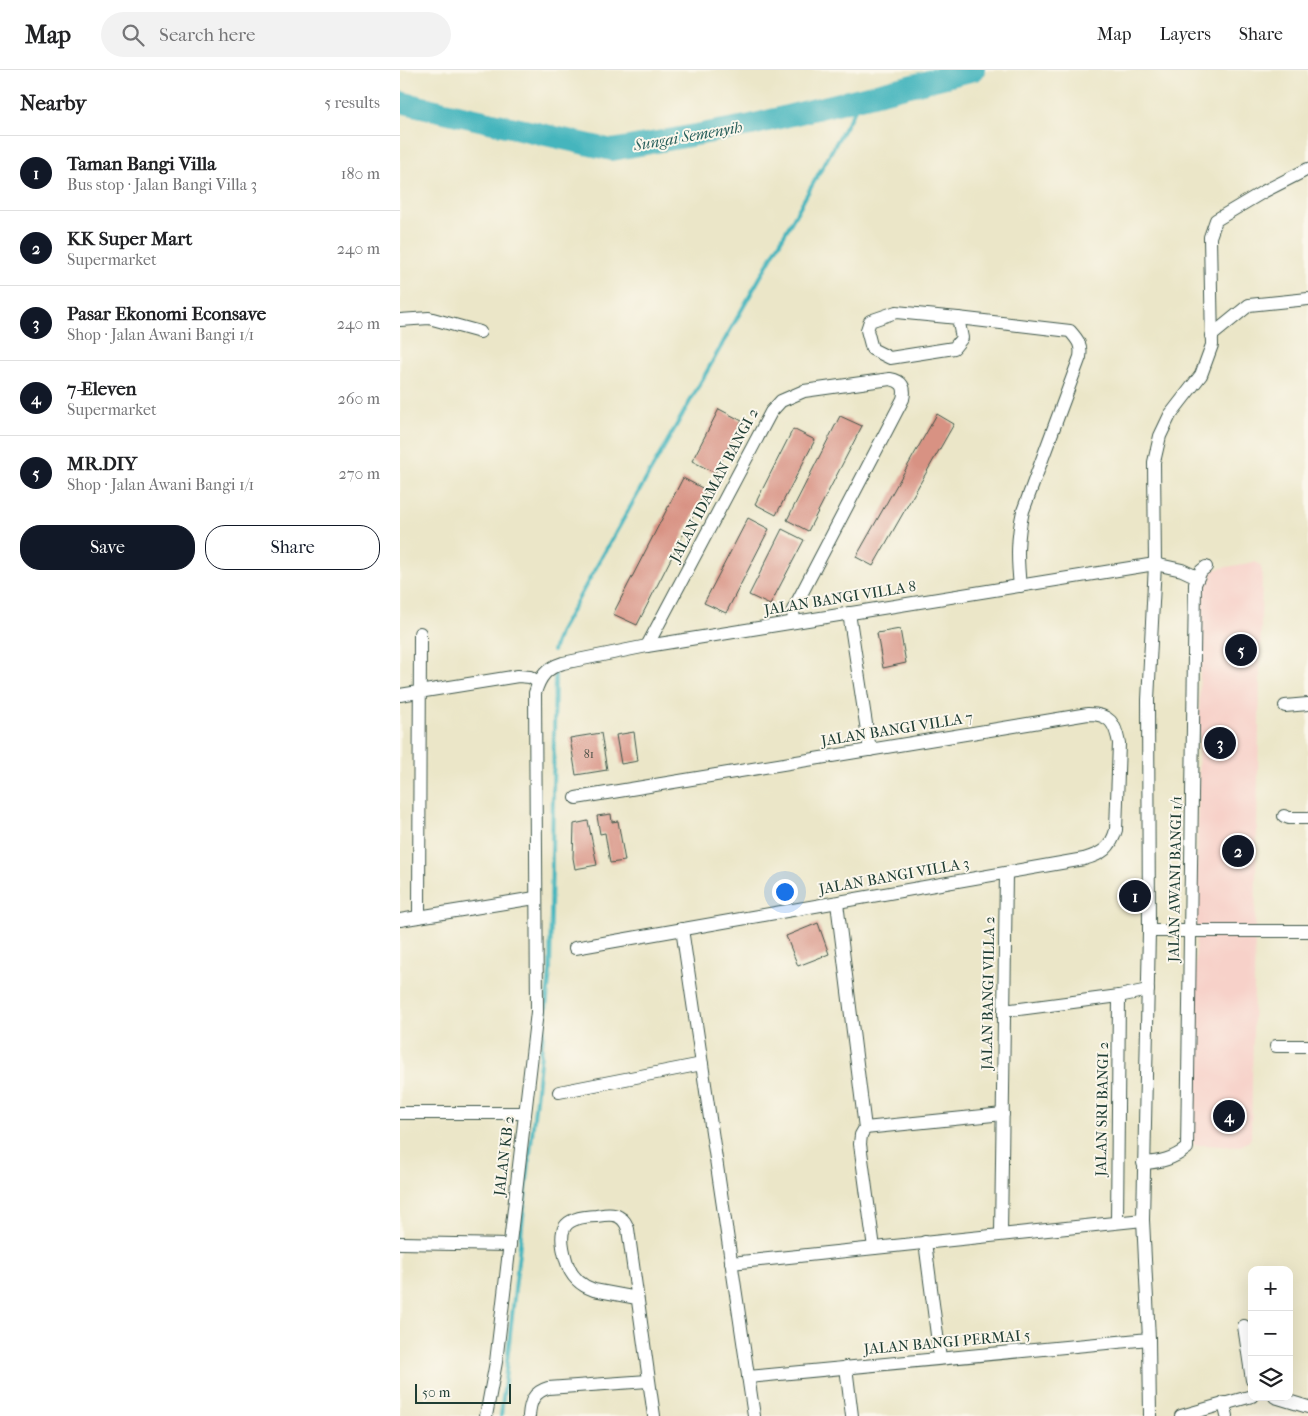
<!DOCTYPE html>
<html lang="en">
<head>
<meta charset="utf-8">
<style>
	:root { --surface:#fff; --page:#f2f2f2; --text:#202124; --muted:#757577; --line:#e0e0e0; --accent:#111827 }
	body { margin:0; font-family:"IM FELL French Canon",serif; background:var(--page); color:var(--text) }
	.controls { position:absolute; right:15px; bottom:15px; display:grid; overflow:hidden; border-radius:10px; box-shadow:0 5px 20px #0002 }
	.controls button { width:45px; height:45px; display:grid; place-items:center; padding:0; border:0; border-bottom:1px solid var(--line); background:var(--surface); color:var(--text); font:25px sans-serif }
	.scale { position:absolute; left:15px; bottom:12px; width:96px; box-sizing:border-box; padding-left:5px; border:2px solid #1f3d34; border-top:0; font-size:14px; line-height:18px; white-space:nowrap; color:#1f3d34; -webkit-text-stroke:4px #fbf7ec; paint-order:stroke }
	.you { position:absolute; left:384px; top:821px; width:18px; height:18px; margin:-12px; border:4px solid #fff; border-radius:50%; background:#1a73e8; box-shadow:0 0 0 8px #1a73e833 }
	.badge { display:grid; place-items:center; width:32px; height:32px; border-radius:50%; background:var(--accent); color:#fff; font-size:16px; font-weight:700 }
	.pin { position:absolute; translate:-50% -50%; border:2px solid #fff; box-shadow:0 1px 5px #0006 }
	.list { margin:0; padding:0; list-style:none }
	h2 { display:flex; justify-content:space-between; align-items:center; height:65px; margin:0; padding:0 20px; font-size:21px }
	h2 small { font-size:16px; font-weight:400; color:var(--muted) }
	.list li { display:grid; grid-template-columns:32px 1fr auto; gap:15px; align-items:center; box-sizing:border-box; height:75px; padding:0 20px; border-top:1px solid var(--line) }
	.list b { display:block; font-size:19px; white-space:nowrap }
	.list p { margin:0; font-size:16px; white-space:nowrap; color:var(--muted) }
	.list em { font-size:16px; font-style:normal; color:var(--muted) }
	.actions { display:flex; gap:10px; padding:15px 20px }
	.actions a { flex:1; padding:11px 0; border:1px solid var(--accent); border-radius:20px; text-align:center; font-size:18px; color:var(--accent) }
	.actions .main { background:var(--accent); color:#fff }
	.icon { flex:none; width:28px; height:28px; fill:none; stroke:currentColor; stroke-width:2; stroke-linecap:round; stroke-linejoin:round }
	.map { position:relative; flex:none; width:908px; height:1346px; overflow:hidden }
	header { display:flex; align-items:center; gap:30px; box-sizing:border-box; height:70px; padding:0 25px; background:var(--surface); border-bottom:1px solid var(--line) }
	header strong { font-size:24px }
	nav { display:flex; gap:28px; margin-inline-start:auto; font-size:18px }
	.search { width:350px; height:45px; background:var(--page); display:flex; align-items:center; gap:12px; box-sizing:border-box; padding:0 18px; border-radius:28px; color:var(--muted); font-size:19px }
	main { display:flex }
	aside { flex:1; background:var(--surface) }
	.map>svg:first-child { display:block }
	.built { fill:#f7d1c9 }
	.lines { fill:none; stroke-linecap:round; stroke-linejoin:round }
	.stream { stroke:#45b5bd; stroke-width:4 }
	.river { stroke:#45b5bd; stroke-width:22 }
	.building { fill:#d89283 }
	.minor-casing { stroke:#3e564a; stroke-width:14 }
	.minor { stroke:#fff; stroke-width:12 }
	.labels { text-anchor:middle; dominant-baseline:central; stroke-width:4; stroke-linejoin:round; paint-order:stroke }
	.number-label { font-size:12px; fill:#4d5248 }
	.street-label { font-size:15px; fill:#1f3d34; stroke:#fbf7ec }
	.water-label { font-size:16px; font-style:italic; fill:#2a615d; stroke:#fbf7ec }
</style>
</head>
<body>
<header>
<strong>Map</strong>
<div class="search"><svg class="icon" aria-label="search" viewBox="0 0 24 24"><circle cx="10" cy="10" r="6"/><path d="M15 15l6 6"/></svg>Search here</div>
<nav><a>Map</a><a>Layers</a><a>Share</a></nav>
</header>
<main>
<aside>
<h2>Nearby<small>5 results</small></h2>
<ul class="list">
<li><span class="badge">1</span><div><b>Taman Bangi Villa</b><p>Bus stop · Jalan Bangi Villa 3</p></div><em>180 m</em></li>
<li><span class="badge">2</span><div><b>KK Super Mart</b><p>Supermarket</p></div><em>240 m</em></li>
<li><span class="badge">3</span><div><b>Pasar Ekonomi Econsave</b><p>Shop · Jalan Awani Bangi 1/1</p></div><em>240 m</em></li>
<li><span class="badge">4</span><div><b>7-Eleven</b><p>Supermarket</p></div><em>260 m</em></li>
<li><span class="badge">5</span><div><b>MR.DIY</b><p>Shop · Jalan Awani Bangi 1/1</p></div><em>270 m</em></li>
</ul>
<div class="actions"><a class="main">Save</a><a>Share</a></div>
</aside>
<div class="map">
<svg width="908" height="1346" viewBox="0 0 908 1346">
	<rect width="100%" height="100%" fill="#fbf7ec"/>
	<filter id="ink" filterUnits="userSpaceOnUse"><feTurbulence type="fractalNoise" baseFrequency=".02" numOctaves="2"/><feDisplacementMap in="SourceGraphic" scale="10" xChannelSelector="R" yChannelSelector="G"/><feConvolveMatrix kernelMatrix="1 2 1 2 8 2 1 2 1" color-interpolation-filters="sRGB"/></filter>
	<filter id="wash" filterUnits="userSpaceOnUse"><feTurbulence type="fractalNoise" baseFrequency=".0096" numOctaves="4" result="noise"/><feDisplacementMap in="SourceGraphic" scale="20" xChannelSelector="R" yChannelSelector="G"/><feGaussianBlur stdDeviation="1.12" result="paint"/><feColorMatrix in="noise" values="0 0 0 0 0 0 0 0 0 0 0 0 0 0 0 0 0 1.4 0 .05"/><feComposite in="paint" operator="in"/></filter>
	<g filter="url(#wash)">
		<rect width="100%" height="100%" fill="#ebe6c8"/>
		<!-- built -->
		<polygon class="built" points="855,492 860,495 862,501 851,1068 848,1072 840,1076 793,1075 801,515 802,508 810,500"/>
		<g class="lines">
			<!-- stream -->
			<g class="stream">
				<polyline points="153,581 159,563 462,27"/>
				<polyline points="101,1346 150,902 155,604"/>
			</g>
			<!-- river -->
			<polyline class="river" points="0,32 212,80 351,55 574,0"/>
		</g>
		<g id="blocks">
			<!-- building -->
			<g class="building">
				<polygon points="319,339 342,351 315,403 292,391"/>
				<polygon points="537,344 554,354 473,496 456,487"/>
				<polygon points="440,346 462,356 408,461 387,450"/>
				<polygon points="393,359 415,370 376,445 355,434"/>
				<polygon points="283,408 306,420 237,555 213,544"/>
				<polygon points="348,448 369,459 326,543 304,533"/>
				<polygon points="382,459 404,470 370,535 349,525"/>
				<polygon points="500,559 506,593 483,598 477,563"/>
				<polygon points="234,662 238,691 221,694 216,665"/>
				<polygon points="201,663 207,700 176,705 170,668"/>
				<polygon points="211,744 212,752 218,751 225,791 210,793 205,763 200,764 197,746"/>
				<polygon points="188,751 197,795 175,799 173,788 174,754"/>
				<polygon points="418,853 429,884 398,896 386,866"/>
			</g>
		</g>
	</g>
	<g filter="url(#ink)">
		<use href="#blocks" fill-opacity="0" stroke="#3e564a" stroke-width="1"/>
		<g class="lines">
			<defs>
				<g id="minor">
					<polygon points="496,242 558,248 562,268 554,278 490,288 472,279 467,260 470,251"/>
					<path d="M558,248l112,13c8,9 12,14 10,26l-57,154c-6,27 -6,47 -3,75"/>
					<polyline points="0,250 29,248 80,262"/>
					<polyline points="811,266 849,235 908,229"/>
					<polyline points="449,543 470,680"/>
					<path d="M247,576l124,-234 10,-11 23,-10 86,-12c12,2 16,8 13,20l-110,211 1,12"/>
					<polyline points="0,625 118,606 130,607 138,612"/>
					<polyline points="885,636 908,634"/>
					<polyline points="884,746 889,748 908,748"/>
					<polyline points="437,833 465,1058 461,1065 460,1074 474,1178"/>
					<polyline points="19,847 20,563"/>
					<polyline points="0,850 135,828"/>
					<polyline points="282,859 354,1346"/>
					<polyline points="749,861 908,861"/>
					<path d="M175,878l509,-89c18,-5 27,-11 32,-29l3,-87c-4,-20 -9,-29 -31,-29l-512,84"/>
					<polyline points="604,941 719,926 748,920"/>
					<polyline points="876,976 908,976"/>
					<polyline points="159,1022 302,994"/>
					<polyline points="0,1043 125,1043"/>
					<polyline points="465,1058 603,1044"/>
					<path d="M743,1093c18,-1 30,-4 44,-15l8,-564 6,-13 5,-4"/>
					<polyline points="717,1152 719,926"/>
					<polyline points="601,1164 606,803"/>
					<polyline points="525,1172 540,1288"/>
					<polyline points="0,1173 110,1175"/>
					<polyline points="331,1193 743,1150"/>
					<path d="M237,1228l-43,-8c-15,-5 -24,-15 -28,-30 -9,-31 -4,-43 30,-44 7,-1 17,-3 23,1 6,3 7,7 9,12l26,187"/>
					<polyline points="844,1256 852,1310"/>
					<polyline points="446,1297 452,1346"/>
					<polyline points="348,1307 749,1269"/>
					<polyline points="875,1327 908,1337"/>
					<polyline points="824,1333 827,1346"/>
					<path d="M86,1346l10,-54 41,-350 -2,-319c5,-17 12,-25 28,-30l84,-17 508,-82 27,6 15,7"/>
					<path d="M129,1346c1,-15 5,-24 19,-28l100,-7"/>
					<polyline points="750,1346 749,1269 743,1150 749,861 748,630 755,494 754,392 760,366 770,345 801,305 812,275 810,167 816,150 863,122 908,99"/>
					<polyline points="781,1346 852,1326"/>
				</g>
			</defs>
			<!-- minor casing -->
			<use href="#minor" class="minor-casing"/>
			<!-- minor -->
			<use href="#minor" class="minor"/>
		</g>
	</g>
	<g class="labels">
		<!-- number labels -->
		<g class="number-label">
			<text x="189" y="684">81</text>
		</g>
		<!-- street labels -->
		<g class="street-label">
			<text transform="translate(314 415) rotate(-62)">JALAN IDAMAN BANGI 2</text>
			<text transform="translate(440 528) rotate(-9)">JALAN BANGI VILLA 8</text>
			<text transform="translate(497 659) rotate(-9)">JALAN BANGI VILLA 7</text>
			<text transform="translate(494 806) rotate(-10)">JALAN BANGI VILLA 3</text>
			<text transform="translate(775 809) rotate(-89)">JALAN AWANI BANGI 1/1</text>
			<text transform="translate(588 923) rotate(-89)">JALAN BANGI VILLA 2</text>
			<text transform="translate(702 1039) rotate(-89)">JALAN SRI BANGI 2</text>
			<text transform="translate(104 1086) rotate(-83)">JALAN KB 2</text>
			<text transform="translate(547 1272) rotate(-5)">JALAN BANGI PERMAI 5</text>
		</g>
		<!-- water labels -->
		<g class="water-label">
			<text transform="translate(288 66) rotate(-10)">Sungai Semenyih</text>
		</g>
	</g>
</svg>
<div class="controls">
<button>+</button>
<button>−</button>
<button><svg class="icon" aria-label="layers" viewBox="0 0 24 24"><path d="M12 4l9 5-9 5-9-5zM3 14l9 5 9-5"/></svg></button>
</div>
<div class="scale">50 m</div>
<div class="you"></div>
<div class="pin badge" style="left:735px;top:826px">1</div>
<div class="pin badge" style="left:838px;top:781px">2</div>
<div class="pin badge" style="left:820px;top:673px">3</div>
<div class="pin badge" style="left:829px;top:1046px">4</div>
<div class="pin badge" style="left:841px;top:580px">5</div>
</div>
</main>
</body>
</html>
